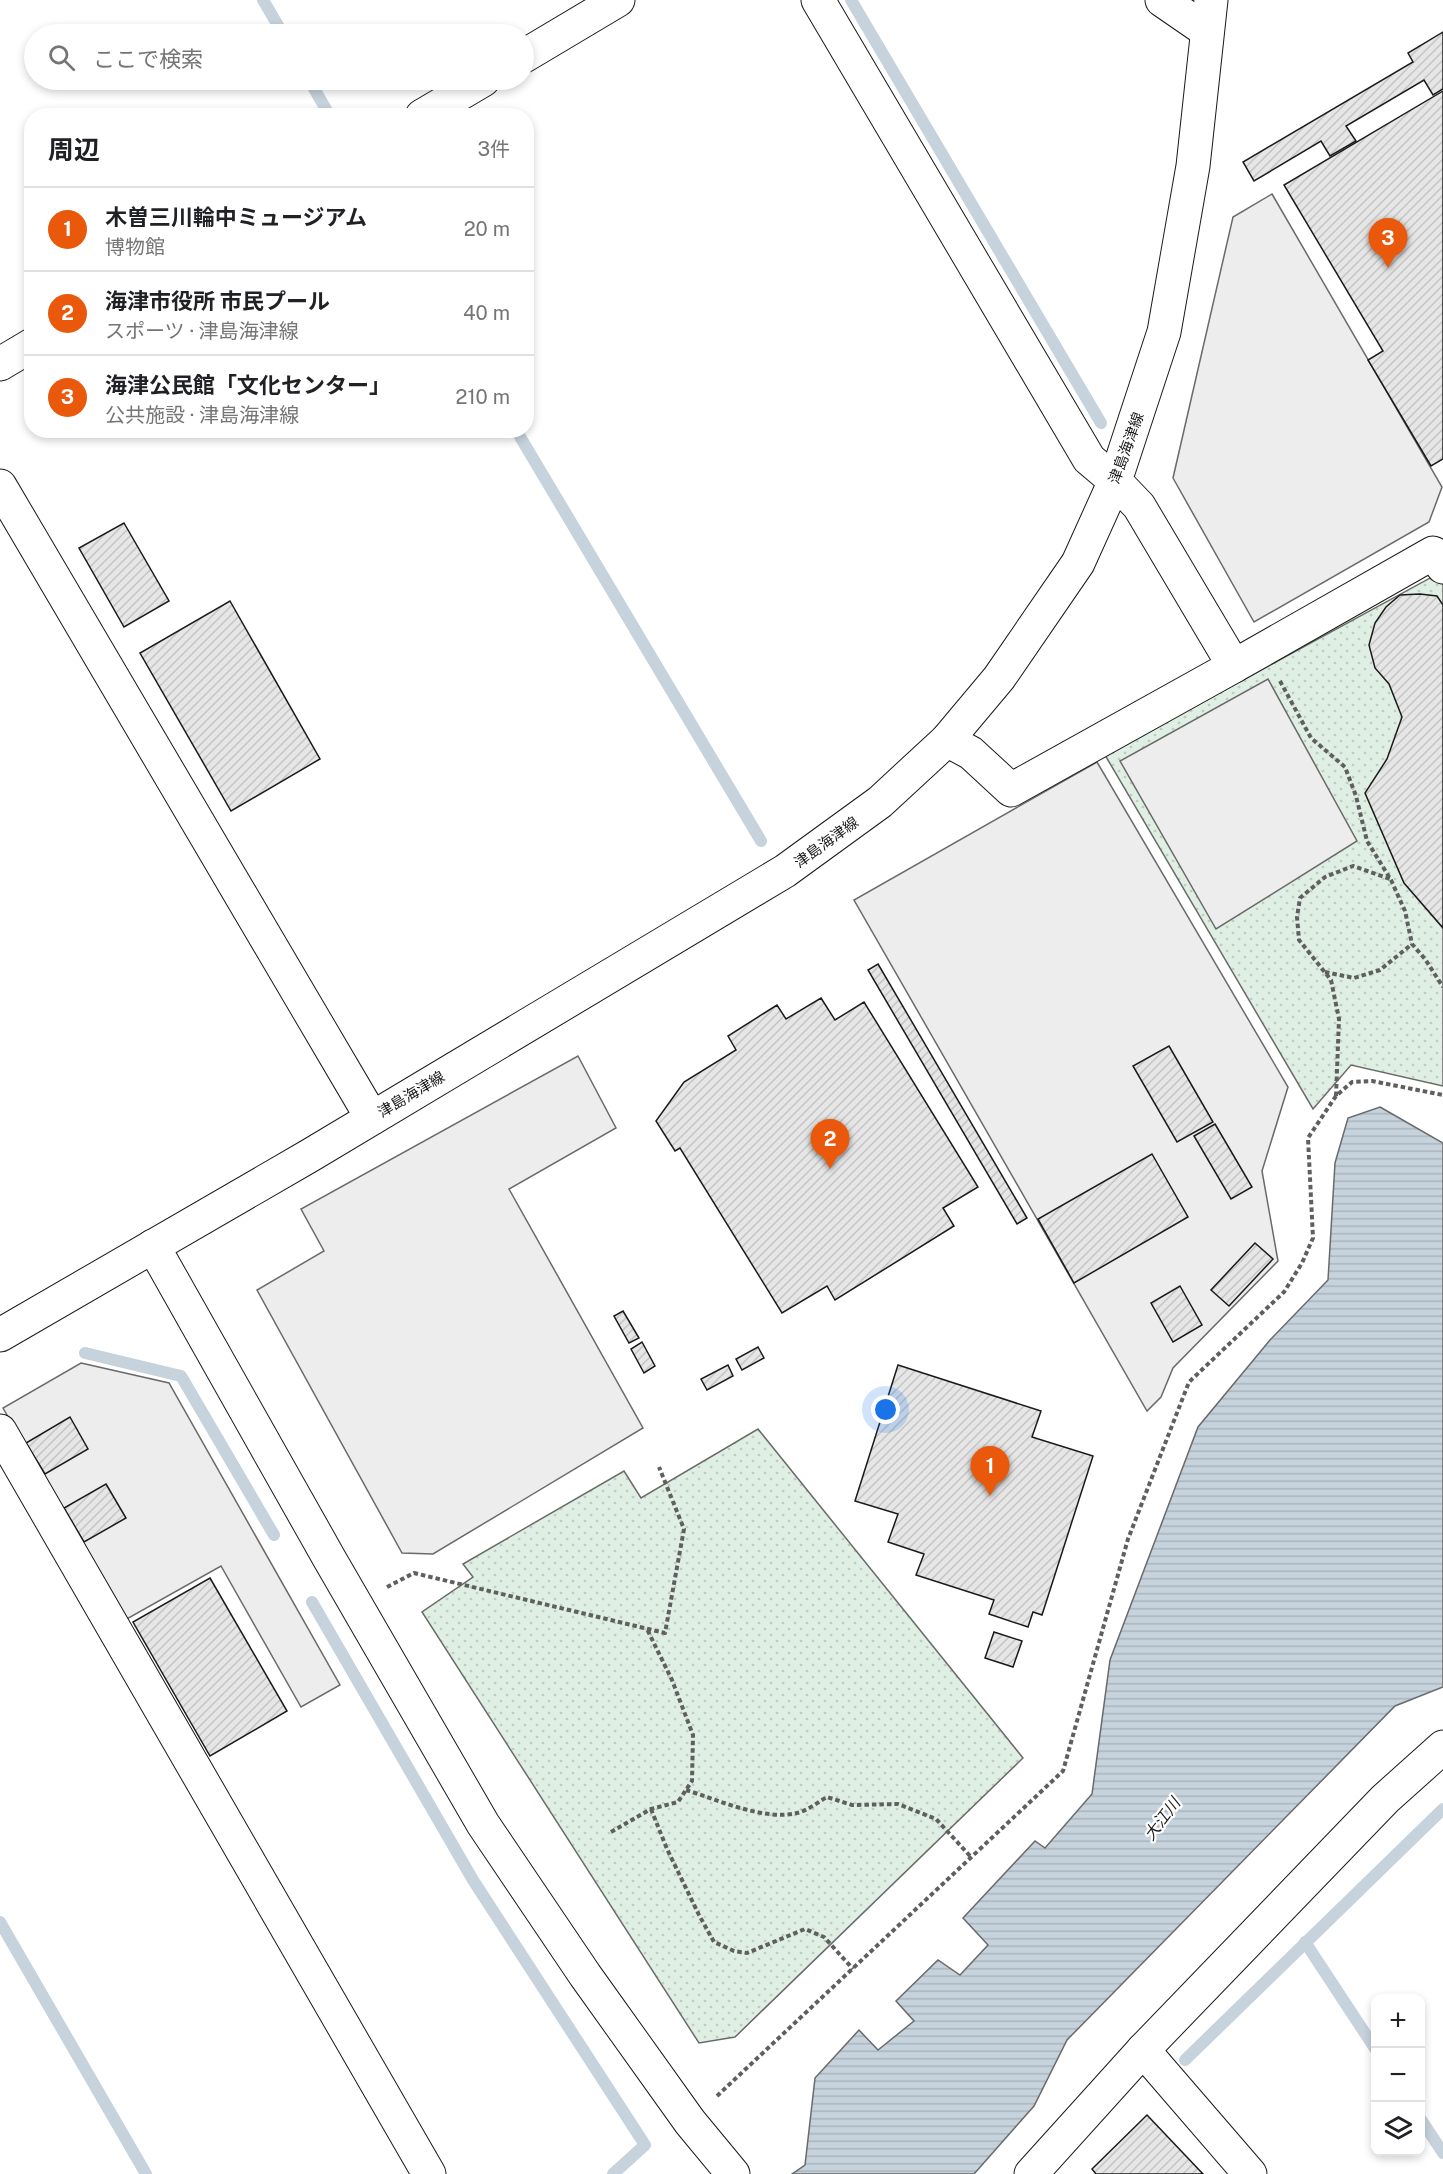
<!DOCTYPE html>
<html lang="ja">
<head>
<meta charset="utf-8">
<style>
	:root { --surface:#fff; --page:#f6f6f6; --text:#202124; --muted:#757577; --line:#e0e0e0; --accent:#ea580c }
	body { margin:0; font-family:"Public Sans","Noto Sans JP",sans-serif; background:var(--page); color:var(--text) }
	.controls { position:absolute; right:18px; bottom:18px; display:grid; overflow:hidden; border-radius:12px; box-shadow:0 3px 9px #0003 }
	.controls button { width:54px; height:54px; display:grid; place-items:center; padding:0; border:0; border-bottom:2px solid var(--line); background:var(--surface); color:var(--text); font:30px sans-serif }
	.you { position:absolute; left:886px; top:1410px; width:21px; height:21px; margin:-15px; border:4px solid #fff; border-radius:50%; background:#1a73e8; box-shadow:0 0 0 9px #1a73e833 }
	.badge { display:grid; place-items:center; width:39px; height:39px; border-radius:50%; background:var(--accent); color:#fff; font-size:20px; font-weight:700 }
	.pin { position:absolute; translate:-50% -50px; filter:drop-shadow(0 2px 3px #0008) }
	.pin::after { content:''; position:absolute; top:32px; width:21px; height:18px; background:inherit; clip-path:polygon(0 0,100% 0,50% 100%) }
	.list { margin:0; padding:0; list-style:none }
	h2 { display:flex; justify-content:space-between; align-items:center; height:78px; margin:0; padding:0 24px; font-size:26px }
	h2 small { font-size:20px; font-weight:400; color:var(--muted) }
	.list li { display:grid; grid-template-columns:39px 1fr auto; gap:18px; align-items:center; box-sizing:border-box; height:84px; padding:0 24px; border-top:2px solid var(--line) }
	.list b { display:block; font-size:22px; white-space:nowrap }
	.list p { margin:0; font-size:20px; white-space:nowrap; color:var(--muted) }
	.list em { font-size:20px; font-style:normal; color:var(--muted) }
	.icon { flex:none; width:33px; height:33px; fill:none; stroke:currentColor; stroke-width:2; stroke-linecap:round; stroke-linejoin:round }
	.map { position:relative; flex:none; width:1443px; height:2174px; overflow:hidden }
	.search { position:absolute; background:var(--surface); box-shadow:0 3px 9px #0003; left:24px; top:24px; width:510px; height:66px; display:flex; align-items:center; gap:15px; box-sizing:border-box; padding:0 21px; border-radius:33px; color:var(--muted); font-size:22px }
	.panel { position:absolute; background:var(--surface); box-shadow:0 3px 9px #0003; left:24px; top:108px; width:510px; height:330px; border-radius:24px }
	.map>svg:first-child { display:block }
	.park { fill:url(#park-dots); stroke:#6a6a6a; stroke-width:1.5 }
	.parking { fill:#ededed; stroke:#6a6a6a; stroke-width:1.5 }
	.water { fill:url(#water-rules); stroke:#6a6a6a; stroke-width:1.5 }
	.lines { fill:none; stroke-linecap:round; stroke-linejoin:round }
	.stream { stroke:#c6d2dc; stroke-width:12 }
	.building { fill:url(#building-hatch); stroke:#1a1a1a; stroke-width:1.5 }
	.minor-casing { stroke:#1a1a1a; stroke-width:35 }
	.major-casing { stroke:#1a1a1a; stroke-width:35 }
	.path { stroke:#5f5f5f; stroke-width:4; stroke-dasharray:4.5 3; stroke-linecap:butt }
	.minor { stroke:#fff; stroke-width:33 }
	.major { stroke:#fff; stroke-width:33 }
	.labels { text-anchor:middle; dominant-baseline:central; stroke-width:4.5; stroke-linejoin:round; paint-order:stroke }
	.street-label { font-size:15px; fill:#1a1a1a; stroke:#fff }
	.water-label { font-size:16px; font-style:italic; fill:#1a1a1a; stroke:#fff }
</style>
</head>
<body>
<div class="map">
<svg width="1443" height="2174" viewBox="0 0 1443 2174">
	<defs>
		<pattern id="park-dots" width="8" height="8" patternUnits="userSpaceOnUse" patternTransform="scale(1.5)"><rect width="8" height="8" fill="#e0efe3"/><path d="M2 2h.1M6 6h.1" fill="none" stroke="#c0ccc2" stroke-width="1.8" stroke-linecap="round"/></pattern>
		<pattern id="water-rules" width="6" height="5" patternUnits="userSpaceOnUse" patternTransform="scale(1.5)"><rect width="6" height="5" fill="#c6d2dc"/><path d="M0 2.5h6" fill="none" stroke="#aab4bc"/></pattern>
		<pattern id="building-hatch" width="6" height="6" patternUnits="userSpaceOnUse" patternTransform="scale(1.5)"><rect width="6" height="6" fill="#e6e6e6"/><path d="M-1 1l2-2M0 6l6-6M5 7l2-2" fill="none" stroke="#c5c5c5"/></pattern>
	</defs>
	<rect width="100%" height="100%" fill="#fff"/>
	<!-- park -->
	<g class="park">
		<polygon points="1443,571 1443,1086 1351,1065 1313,1109 1105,755"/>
		<polygon points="758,1429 1023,1758 735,2037 699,2043 422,1612 473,1577 463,1564 624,1471 641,1498"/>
	</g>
	<!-- parking -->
	<g class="parking">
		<polygon points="1272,194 1442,487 1429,522 1254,622 1173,478 1233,217"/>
		<polygon points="1268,679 1357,841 1216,929 1120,761"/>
		<polygon points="1097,762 1288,1087 1262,1171 1278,1261 1173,1368 1161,1397 1147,1411 854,900"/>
		<polygon points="578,1056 616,1128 509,1189 643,1428 433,1554 402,1553 257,1290 324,1251 301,1209"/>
		<polygon points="81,1363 169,1383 340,1685 301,1707 221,1566 125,1620 3,1408"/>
	</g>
	<!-- water -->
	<polygon class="water" points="1380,1107 1443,1143 1443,1687 1395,1706 1067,2040 1034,2106 974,2174 792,2174 805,2165 815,2078 859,2030 878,2050 914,2021 896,2001 938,1960 960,1975 988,1945 963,1918 1035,1841 1045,1848 1092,1794 1110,1660 1198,1427 1270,1340 1328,1280 1335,1163 1348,1118"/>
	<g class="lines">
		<!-- stream -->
		<g class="stream">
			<polyline points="263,0 283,34"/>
			<polyline points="851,0 1101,423"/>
			<polyline points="309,80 330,116"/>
			<polyline points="516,430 761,841"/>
			<polyline points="85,1353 181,1376 274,1535"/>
			<polyline points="312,1602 473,1880 645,2145 613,2174"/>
			<polyline points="0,1922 146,2174"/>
			<polyline points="1305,1942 1376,2050"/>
			<polyline points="1185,2060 1443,1809"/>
			<polyline points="1420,2118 1443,2153"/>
		</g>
	</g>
	<!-- building -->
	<g class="building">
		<polygon points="1443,32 1443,89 1433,95 1424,80 1346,126 1356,141 1330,156 1321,141 1254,181 1243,162 1413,62 1408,53"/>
		<polygon points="1443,91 1443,459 1431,466 1368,360 1383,351 1284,185"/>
		<polygon points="124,523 169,601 124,627 79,548"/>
		<polygon points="1420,594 1437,596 1443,605 1443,928 1404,883 1365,793 1387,759 1402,717 1389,684 1375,668 1369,645 1375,623 1386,607 1400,595"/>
		<polygon points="230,601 320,759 231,811 140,653"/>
		<polygon points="878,964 1027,1218 1017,1224 868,970"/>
		<polygon points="821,998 835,1020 864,1002 978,1187 943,1208 954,1226 835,1300 827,1286 782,1313 680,1148 675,1151 656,1121 684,1082 736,1050 728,1036 777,1005 786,1019"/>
		<polygon points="1169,1046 1213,1122 1177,1142 1133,1066"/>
		<polygon points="1215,1124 1252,1187 1231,1199 1194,1136"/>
		<polygon points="1152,1154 1188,1217 1074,1283 1038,1219"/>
		<polygon points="1255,1243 1273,1259 1229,1306 1211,1290"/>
		<polygon points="1180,1286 1202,1325 1173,1342 1151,1303"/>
		<polygon points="623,1311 639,1338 629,1343 614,1316"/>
		<polygon points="642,1342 655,1366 644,1373 631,1349"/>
		<polygon points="758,1347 764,1358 742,1370 736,1359"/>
		<polygon points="728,1365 733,1376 707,1390 701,1379"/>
		<polygon points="898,1365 1041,1411 1032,1437 1093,1456 1042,1615 1033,1612 1028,1627 989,1614 994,1600 916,1575 924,1554 888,1542 898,1514 855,1501"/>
		<polygon points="70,1417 88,1449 45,1474 26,1443"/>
		<polygon points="106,1484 126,1518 84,1542 64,1508"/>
		<polygon points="210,1578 287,1711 210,1756 133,1622"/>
		<polygon points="994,1632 1022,1641 1013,1667 985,1658"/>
		<polygon points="1147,2115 1203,2174 1096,2174 1092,2169"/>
	</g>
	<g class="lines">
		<defs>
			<g id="minor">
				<polyline points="818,0 1089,459 1115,481 1139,506 1234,666 1011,790 971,753 947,740"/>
				<polyline points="1162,0 1207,31"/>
				<polyline points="524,56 618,0"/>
				<polyline points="422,116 483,80"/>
				<polyline points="0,364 32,345"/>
				<polyline points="0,486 372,1118"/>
				<polyline points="1234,666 1433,553 1443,567"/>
				<polyline points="153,1246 329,1558 483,1824 585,1975 690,2122 733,2174"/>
				<polyline points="0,1431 429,2174"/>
				<polyline points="1143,2050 1250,2174"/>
				<polyline points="1031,2174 1143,2050 1385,1799 1443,1747"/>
			</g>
			<polyline id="major" points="0,1335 309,1156 785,871 880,802 947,740 999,678 1078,563 1115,481 1164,332 1193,166 1211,0"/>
		</defs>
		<!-- minor casing -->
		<use href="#minor" class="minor-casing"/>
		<!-- major casing -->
		<use href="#major" class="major-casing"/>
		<!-- path -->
		<g class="path">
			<polyline points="1280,681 1311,738 1345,767 1356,796 1367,841 1391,880 1405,911 1412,944 1425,959 1443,987"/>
			<polyline points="1325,972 1354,978 1380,970 1412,944"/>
			<polyline points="1336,1096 1339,1019 1331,980 1299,940 1297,917 1300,898 1325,877 1353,866 1390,879"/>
			<polyline points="387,1587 414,1573 665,1633 684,1529 659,1467"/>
			<path d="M686,1790c32,10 78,31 111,23 10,-2 21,-11 30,-16l25,8 46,-1 38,15 35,38"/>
			<polyline points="651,1809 667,1849 699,1915 714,1942 734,1951 747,1953 805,1929 824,1937 853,1969"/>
			<polyline points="611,1832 651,1809 678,1802 692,1781 693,1735 672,1680 647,1629"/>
			<polyline points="717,2096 1063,1771 1128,1539 1189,1382 1284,1292 1302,1263 1313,1238 1308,1138 1336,1096 1352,1082 1372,1081 1443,1095"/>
		</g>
		<!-- minor -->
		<use href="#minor" class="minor"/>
		<!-- major -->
		<use href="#major" class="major"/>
	</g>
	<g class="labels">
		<!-- street labels -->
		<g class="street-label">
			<text transform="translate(1126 448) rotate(-70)">津島海津線</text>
			<text transform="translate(826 842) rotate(-36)">津島海津線</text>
			<text transform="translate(411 1094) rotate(-31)">津島海津線</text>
		</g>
		<!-- water labels -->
		<g class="water-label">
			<text transform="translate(1162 1819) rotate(-53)">大江川</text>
		</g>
	</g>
</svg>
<div class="controls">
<button>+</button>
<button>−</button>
<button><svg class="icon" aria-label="layers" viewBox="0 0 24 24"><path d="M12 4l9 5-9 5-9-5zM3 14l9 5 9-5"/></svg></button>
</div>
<div class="you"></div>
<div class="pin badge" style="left:990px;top:1496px">1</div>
<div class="pin badge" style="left:830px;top:1169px">2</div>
<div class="pin badge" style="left:1388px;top:268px">3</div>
<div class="search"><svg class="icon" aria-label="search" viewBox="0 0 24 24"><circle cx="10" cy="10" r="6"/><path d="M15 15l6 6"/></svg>ここで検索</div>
<section class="panel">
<h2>周辺<small>3件</small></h2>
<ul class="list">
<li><span class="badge">1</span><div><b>木曽三川輪中ミュージアム</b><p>博物館</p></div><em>20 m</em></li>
<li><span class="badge">2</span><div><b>海津市役所 市民プール</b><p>スポーツ · 津島海津線</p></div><em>40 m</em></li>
<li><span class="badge">3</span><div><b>海津公民館「文化センター」</b><p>公共施設 · 津島海津線</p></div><em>210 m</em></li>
</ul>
</section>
</div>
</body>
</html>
